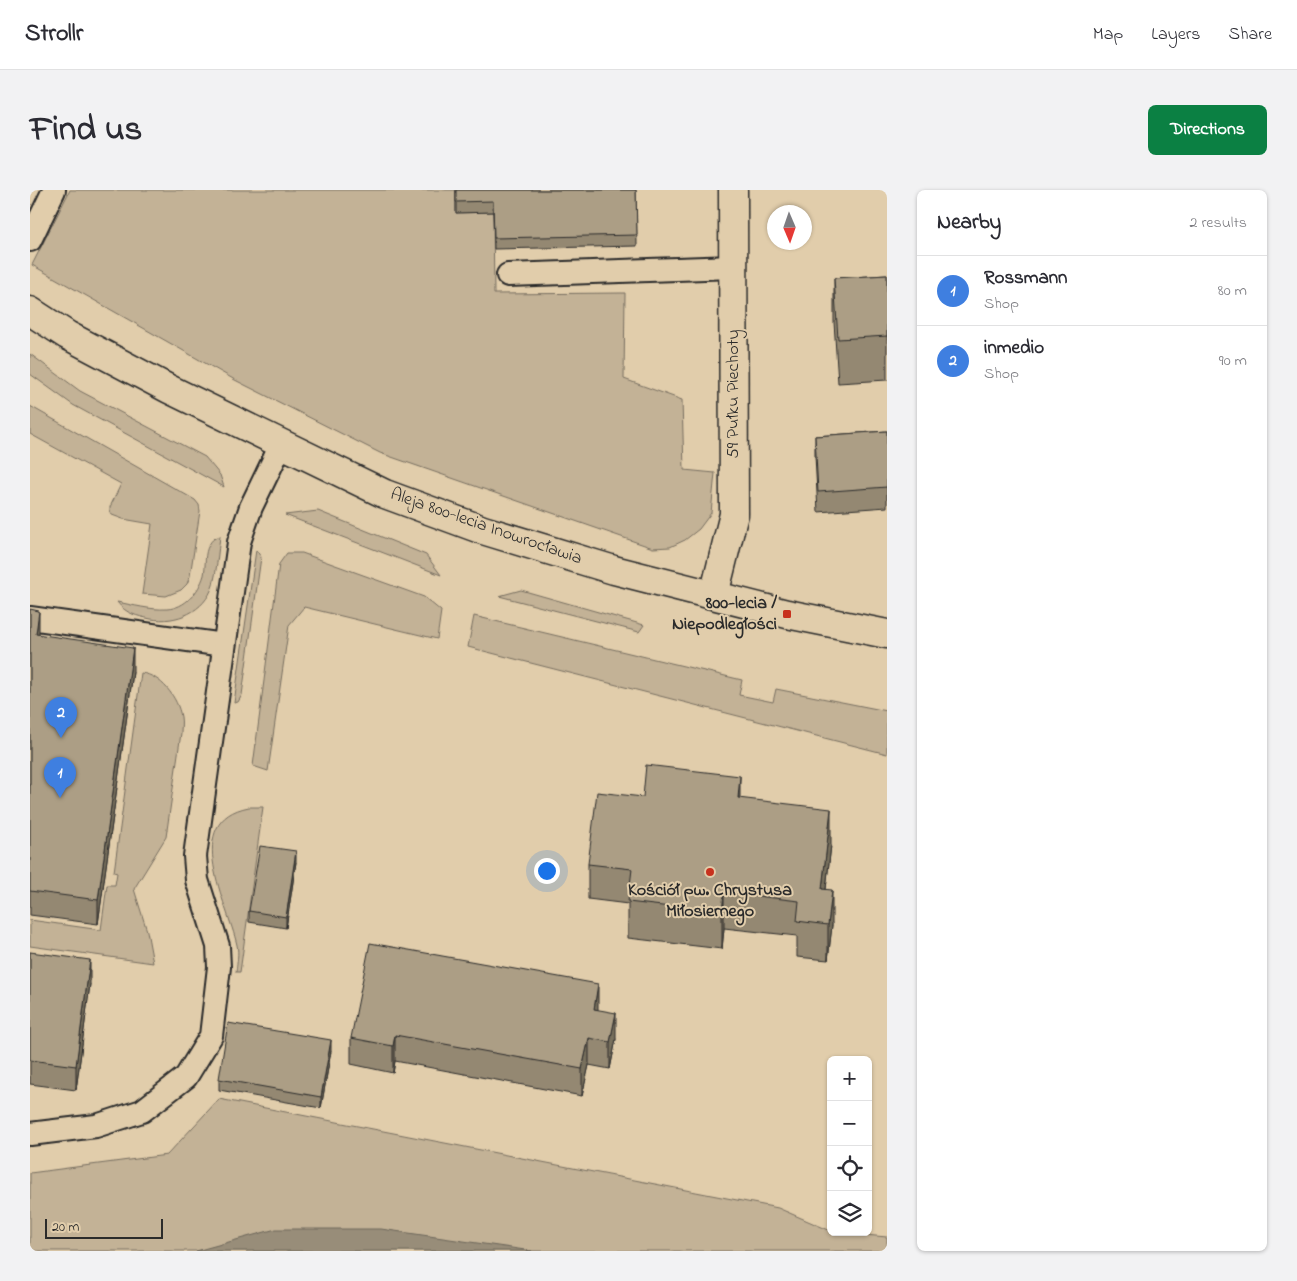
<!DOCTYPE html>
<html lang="en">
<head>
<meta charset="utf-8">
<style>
	:root { --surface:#fff; --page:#f2f2f3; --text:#2b2b33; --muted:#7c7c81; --line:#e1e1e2; --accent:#0b8043 }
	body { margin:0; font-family:"Indie Flower",sans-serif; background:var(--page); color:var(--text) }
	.controls { position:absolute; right:15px; bottom:15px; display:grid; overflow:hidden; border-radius:8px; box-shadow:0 1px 4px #0004 }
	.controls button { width:45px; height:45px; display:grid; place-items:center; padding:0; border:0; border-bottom:1px solid var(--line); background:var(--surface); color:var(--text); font:25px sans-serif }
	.compass { position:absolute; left:737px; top:15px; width:45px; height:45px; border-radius:50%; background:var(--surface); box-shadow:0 1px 4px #0004; rotate:178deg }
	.scale { position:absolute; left:15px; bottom:12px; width:118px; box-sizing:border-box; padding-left:5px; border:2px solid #2b2b2b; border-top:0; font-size:14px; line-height:18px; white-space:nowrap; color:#2b2b2b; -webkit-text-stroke:4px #e1cdab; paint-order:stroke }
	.you { position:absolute; left:516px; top:680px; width:18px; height:18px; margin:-12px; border:4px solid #fff; border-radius:50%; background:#1a73e8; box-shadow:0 0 0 8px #1a73e833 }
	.badge { display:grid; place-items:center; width:32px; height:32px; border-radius:50%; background:var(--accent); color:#fff; font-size:16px; font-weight:700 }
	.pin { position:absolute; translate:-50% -41px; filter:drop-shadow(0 1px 2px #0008) }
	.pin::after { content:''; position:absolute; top:26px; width:18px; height:15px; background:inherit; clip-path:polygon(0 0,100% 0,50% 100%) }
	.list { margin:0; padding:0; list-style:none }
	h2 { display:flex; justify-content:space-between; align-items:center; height:65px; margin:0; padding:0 20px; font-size:21px }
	h2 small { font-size:16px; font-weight:400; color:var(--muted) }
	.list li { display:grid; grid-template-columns:32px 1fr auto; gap:15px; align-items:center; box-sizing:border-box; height:70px; padding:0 20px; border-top:1px solid var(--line) }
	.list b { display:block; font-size:19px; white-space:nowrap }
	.list p { margin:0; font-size:16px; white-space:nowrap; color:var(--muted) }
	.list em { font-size:16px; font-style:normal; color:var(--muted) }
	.icon { flex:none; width:28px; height:28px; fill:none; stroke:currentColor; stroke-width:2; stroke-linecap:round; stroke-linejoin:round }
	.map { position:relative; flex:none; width:857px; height:1061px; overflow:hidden; border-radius:8px }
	header { display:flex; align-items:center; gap:30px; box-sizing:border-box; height:70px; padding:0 25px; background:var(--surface); border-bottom:1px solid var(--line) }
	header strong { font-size:24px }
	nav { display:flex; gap:28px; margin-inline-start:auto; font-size:18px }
	.intro { display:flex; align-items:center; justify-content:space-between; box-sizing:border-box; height:120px; padding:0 30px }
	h1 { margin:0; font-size:35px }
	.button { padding:12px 22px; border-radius:8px; background:var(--accent); color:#fff; font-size:18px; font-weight:700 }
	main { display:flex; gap:30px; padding:0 30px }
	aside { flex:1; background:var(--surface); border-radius:8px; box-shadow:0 1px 4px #0004 }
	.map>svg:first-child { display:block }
	.green { fill:#c3b296; stroke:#776e60 }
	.water { fill:#988d79; stroke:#6c665a }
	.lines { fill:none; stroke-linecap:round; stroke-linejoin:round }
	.service-casing { stroke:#2b2b2b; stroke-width:26 }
	.minor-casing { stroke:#2b2b2b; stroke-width:31 }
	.tertiary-casing { stroke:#2b2b2b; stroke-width:31 }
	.service { stroke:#e1cdab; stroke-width:22 }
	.minor { stroke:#e1cdab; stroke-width:28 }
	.tertiary { stroke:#e1cdab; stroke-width:28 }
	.wall { fill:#948872; stroke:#2b2b2b }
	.shaded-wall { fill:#786f5d; stroke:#2b2b2b }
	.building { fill:#ac9e85; stroke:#2b2b2b }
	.poi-dot { fill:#c8321e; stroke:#e1cdab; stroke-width:2 }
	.labels { text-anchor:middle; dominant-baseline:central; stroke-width:4; stroke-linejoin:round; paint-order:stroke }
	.street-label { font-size:18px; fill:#2b2b2b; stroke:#e1cdab }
	.poi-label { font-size:18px; font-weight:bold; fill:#2b2b2b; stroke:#e1cdab; text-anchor:end }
</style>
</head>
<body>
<header>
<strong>Strollr</strong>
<nav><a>Map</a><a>Layers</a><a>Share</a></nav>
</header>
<div class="intro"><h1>Find us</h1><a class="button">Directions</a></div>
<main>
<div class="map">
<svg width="857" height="1061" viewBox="0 0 857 1061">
	<rect width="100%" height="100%" fill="#e1cdab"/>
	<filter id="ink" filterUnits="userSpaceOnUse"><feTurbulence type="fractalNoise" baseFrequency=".02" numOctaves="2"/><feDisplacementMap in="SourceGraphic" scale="10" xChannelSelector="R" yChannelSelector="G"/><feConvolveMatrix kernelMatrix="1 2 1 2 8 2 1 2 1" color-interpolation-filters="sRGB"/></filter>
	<g filter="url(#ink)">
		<!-- green -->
		<g class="green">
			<polygon points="40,0 426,0 426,23 463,22 464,104 595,103 594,189 652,210 654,280 685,283 681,323 669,339 655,350 640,357 623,358 350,263 205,190 2,75"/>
			<polygon points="0,164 50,201 175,267 190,285 194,297 43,215 0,184"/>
			<polygon points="0,216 165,310 169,315 170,321 160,386 157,394 151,400 136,406 112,404 122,334 93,329 82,325 80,321 80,317 91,294 0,244"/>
			<polygon points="288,321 396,365 411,385 255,325"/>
			<path d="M190,346c-2,16 -3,34 -7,49 -8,27 -37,38 -62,34 -14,-3 -25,-5 -34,-17 16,3 33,8 50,7 18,-1 32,-17 37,-34 2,-10 0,-22 5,-30 3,-6 6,-7 11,-9z"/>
			<polygon points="226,360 231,367 212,505 208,512 204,513"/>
			<polygon points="257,363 272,363 394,407 411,421 407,449 274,417 259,435 238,581 223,576 249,374"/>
			<polygon points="491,400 614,435 609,442 469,406"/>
			<polygon points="444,426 712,490 709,505 743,512 746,499 857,521 857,564 438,457"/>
			<path d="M111,483c20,2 37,25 40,44 1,5 0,11 0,16l-15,104 -32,52 13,42 6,32 -123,-17v-26l71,10 6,-45h8l2,-12 -3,-1z"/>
			<path d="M219,617h14l-23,165h-4c1,-9 3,-19 1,-27 -9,-41 -57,-125 12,-138z"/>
			<polygon points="189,909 748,1018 801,1041 801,1042 857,1047 857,1061 0,1061 0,983 137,965"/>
		</g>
		<!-- water -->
		<polygon class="water" points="246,1039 351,1039 502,1061 166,1061"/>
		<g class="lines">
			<defs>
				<g id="service">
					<polyline points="0,50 24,0"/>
					<polyline points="478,85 703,77"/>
					<polyline points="0,428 194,455"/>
					<polyline points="0,944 66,936 112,921 156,887 181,846 189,777 188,756 167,690 165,666 209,352 221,317 252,253"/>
				</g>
				<polyline id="minor" points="684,405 704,324 703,0"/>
				<polyline id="tertiary" points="0,121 37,145 139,199 355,304 453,340 584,380 757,424 857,444"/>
			</defs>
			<!-- service casing -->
			<use href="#service" class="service-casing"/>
			<!-- minor casing -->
			<use href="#minor" class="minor-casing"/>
			<!-- tertiary casing -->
			<use href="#tertiary" class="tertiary-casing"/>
			<!-- service -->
			<use href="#service" class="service"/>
			<!-- minor -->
			<use href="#minor" class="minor"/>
			<!-- tertiary -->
			<use href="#tertiary" class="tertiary"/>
		</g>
		<!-- wall -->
		<g class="wall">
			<polygon points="426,0 606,0 607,56 464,59 463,22 426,23"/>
			<polygon points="857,85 857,190 808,193 804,132 804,88"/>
			<polygon points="857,241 857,317 788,322 785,266 785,246"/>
			<polygon points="0,419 9,444 103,482 68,734 0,725"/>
			<polygon points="613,607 710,609 801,655 796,699 802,735 798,770 767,767 767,746 694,738 692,759 598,748 598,714 558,709 558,674"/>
			<polygon points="266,672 256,738 219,732 219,721"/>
			<polygon points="0,762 60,794 46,900 0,894"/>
			<polygon points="568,820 586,849 580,879 559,875 552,906 365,871 363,883 321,874 321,848"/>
			<polygon points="301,861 291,918 189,900 189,889"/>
		</g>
		<!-- shaded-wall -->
		<g class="shaded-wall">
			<polygon points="9,421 9,445 6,444"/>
			<polygon points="103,458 103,482 68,734 68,710"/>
			<polygon points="710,586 710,621 708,608"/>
			<polygon points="801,619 801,655 792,734 792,699"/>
			<polygon points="266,661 266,672 256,738 256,727"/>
			<polygon points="802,700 802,735 798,770 798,735"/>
			<polygon points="694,702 694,738 692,759 692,723"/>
			<polygon points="60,770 60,794 46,900 46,876"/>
			<polygon points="568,794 568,820 564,819"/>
			<polygon points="586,823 586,849 580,879 580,852"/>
			<polygon points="365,845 365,871 363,883 363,856"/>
			<polygon points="559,848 559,875 552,906 552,879"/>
			<polygon points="301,850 301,861 291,918 291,907"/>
		</g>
		<!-- building -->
		<g class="building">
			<polygon points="426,0 606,0 607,45 464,48 463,11 426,12"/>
			<polygon points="857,85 857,146 808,149 804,88"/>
			<polygon points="857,241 857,297 788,302 785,246"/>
			<polygon points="0,419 9,421 6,444 103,458 68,710 0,701"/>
			<polygon points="616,575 710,586 708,608 801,619 792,699 802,700 798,735 767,731 769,711 694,702 692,723 598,712 602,679 558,674 567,602 613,607"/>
			<polygon points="230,656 266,661 256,727 219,721"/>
			<polygon points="340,753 568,794 564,819 586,823 580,852 559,848 552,879 365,845 363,856 321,848"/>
			<polygon points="0,762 60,770 46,876 0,870"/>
			<polygon points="198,833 301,850 291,907 189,889"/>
		</g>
	</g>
	<!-- markers -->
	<g class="poi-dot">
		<rect x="752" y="419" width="10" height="10" rx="2.5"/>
		<circle cx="680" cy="682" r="5"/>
	</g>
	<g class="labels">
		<!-- street labels -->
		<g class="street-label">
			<text transform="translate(704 204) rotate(-90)">59 Pułku Piechoty</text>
			<text transform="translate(456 337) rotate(19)">Aleja 800-lecia Inowrocławia</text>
		</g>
		<!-- poi labels -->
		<g class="poi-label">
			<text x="747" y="414">800-lecia /<tspan x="747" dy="21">Niepodległości</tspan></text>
			<text x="680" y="701" text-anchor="middle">Kościół pw. Chrystusa<tspan x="680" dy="21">Miłosiernego</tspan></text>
		</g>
	</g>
</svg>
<div class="controls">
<button>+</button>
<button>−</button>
<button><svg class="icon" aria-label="locate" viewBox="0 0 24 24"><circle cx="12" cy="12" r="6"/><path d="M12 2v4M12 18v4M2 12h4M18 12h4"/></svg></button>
<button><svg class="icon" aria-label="layers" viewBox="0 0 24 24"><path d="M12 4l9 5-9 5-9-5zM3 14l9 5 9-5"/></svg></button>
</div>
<svg class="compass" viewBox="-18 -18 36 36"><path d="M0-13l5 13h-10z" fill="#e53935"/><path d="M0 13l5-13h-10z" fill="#7c7c81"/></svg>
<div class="scale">20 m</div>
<div class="you"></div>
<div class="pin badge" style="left:30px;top:608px;background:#3f7fe0">1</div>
<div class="pin badge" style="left:31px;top:548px;background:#3f7fe0">2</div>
</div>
<aside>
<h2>Nearby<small>2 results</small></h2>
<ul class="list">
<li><span class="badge" style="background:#3f7fe0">1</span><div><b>Rossmann</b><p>Shop</p></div><em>80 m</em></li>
<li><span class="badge" style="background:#3f7fe0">2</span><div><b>inmedio</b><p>Shop</p></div><em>90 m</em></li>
</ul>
</aside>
</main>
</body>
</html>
